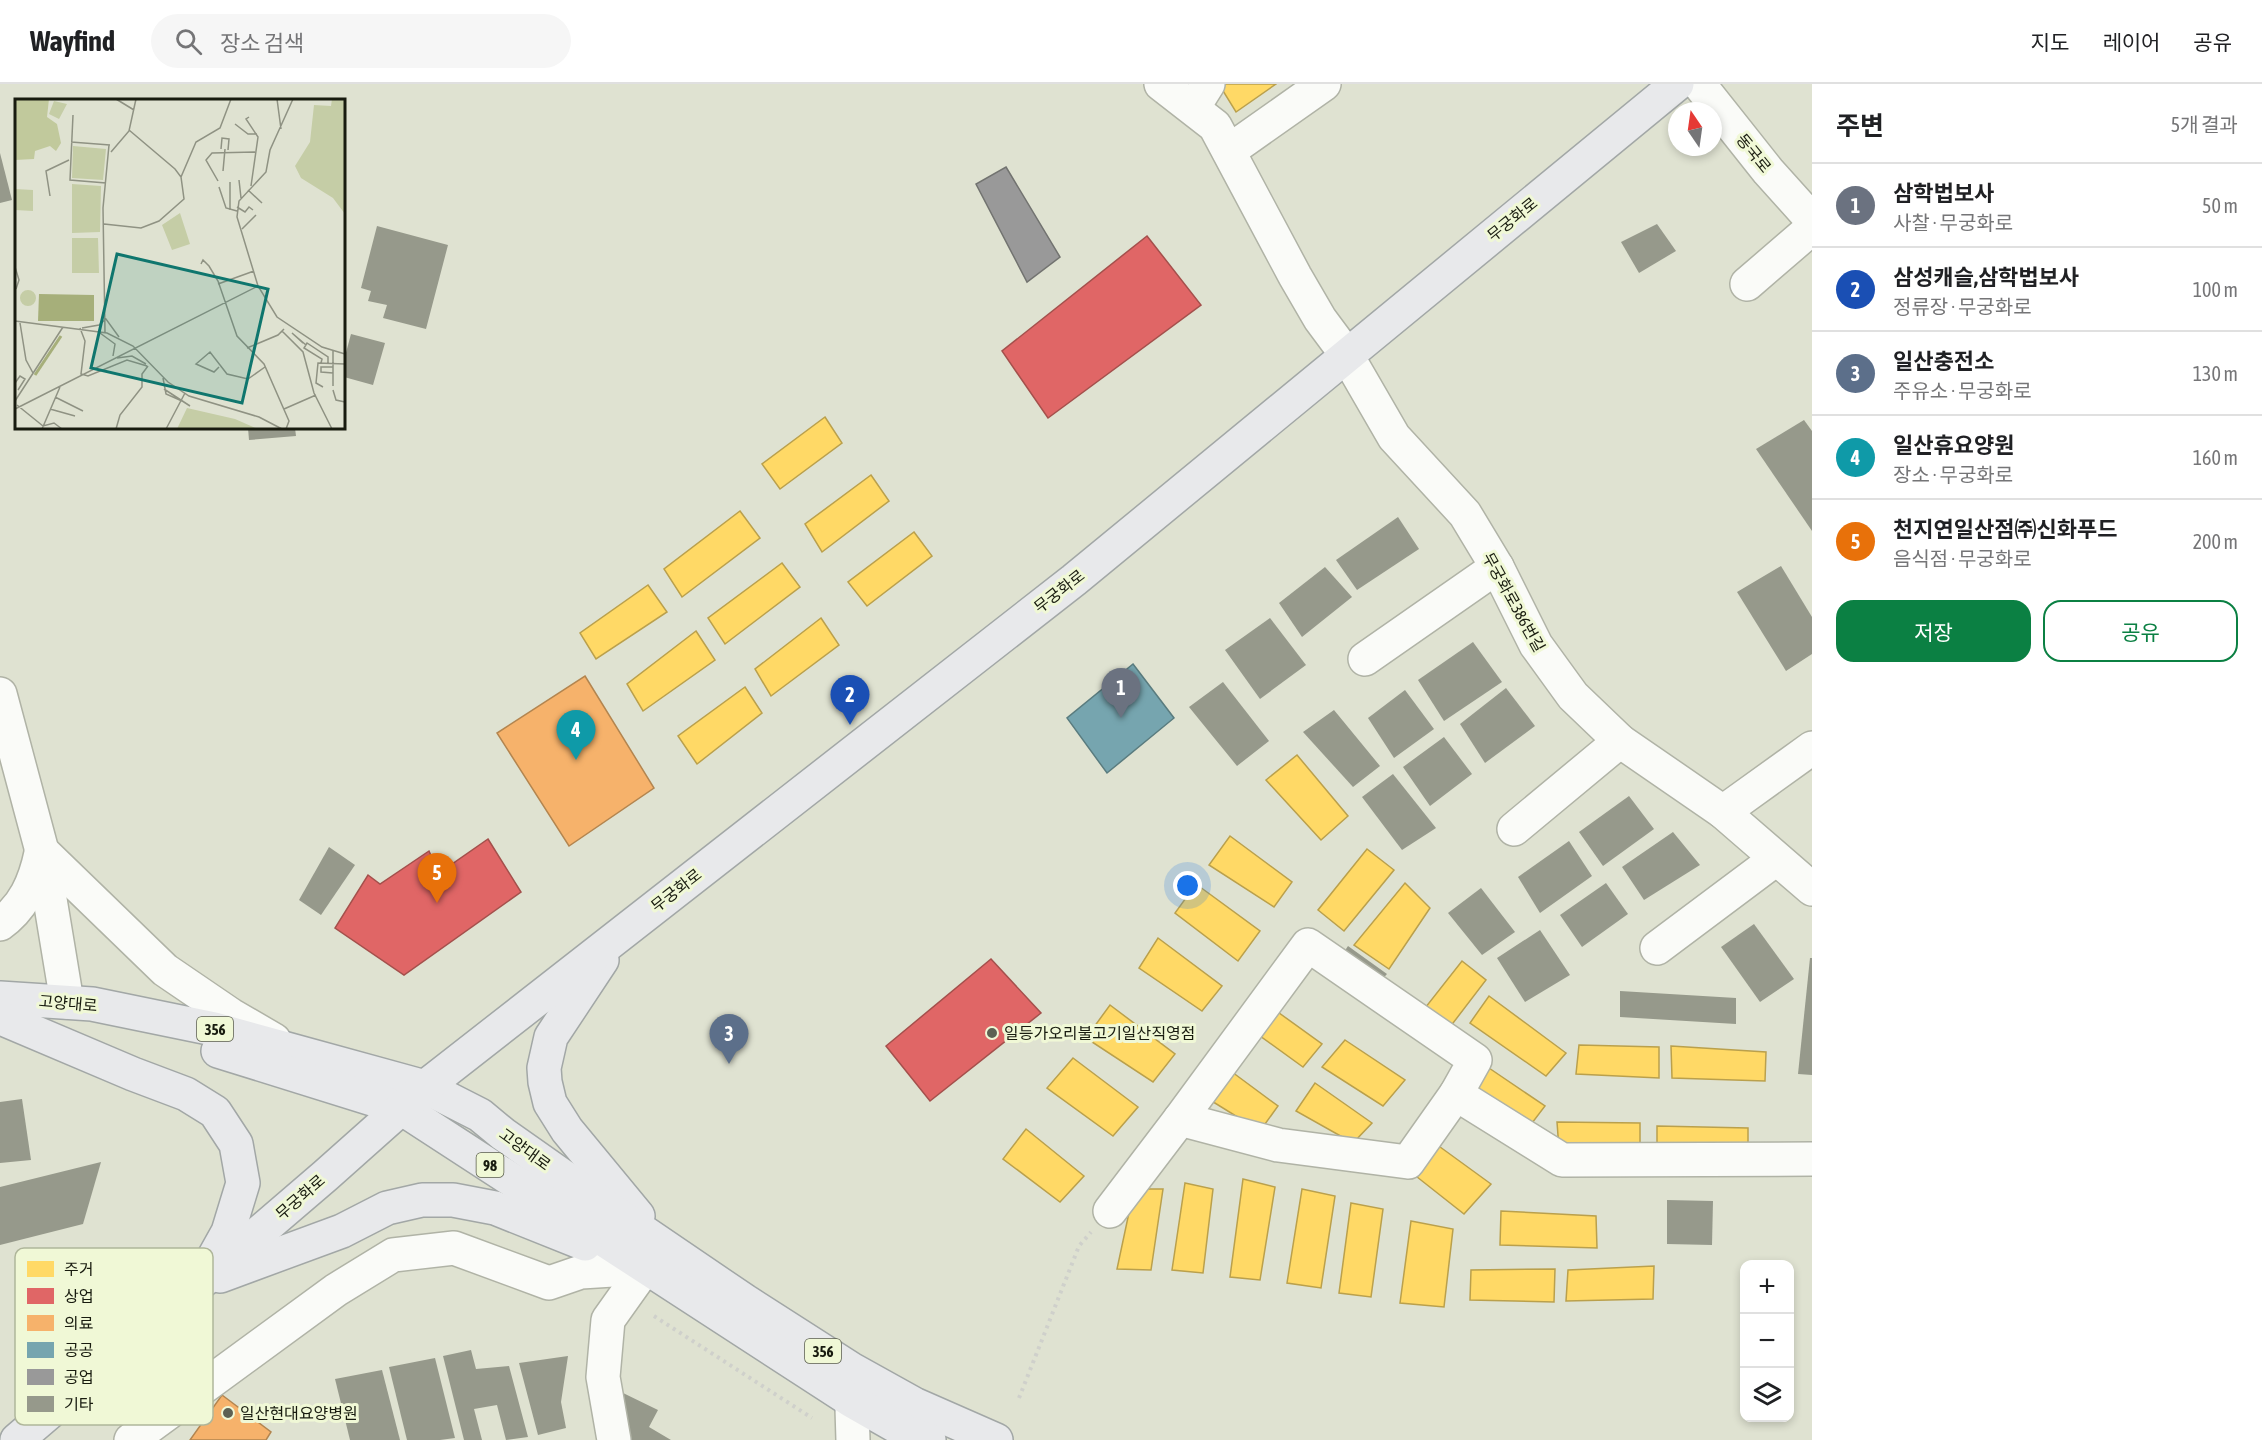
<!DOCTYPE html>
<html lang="ko">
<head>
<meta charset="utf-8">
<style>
	:root { --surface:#fff; --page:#f6f6f6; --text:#202124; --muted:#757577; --line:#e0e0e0; --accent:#0b8043 }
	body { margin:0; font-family:"Asap Condensed","Noto Sans KR",sans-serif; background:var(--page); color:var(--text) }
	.controls { position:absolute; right:18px; bottom:18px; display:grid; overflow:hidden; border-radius:12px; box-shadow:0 3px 9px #0003 }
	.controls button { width:54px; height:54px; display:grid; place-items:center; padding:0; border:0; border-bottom:2px solid var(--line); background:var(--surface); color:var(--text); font:30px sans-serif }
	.compass { position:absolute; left:1668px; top:18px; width:54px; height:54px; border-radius:50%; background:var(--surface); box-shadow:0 3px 9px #0003; rotate:347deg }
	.you { position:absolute; left:1188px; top:802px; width:21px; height:21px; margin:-15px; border:4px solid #fff; border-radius:50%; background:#1a73e8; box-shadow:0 0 0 9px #1a73e833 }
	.badge { display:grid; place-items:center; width:39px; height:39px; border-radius:50%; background:var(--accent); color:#fff; font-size:20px; font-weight:700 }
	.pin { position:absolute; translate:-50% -50px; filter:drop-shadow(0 2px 3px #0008) }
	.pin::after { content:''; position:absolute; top:32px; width:21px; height:18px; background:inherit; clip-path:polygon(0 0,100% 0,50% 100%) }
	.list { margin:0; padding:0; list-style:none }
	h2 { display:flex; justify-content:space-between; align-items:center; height:78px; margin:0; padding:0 24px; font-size:26px }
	h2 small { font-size:20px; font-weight:400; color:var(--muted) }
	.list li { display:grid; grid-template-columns:39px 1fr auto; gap:18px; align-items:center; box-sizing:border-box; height:84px; padding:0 24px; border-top:2px solid var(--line) }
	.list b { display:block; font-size:22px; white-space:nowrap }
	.list p { margin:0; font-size:20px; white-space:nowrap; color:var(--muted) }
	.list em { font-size:20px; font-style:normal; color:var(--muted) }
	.actions { display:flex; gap:12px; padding:18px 24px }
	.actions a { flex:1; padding:14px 0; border:2px solid var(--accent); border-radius:18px; text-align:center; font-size:21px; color:var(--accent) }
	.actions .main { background:var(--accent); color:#fff }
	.icon { flex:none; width:33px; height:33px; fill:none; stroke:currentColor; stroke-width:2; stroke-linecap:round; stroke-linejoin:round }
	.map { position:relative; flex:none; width:1812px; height:1356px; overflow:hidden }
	header { display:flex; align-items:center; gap:36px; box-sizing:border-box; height:84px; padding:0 30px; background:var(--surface); border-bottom:2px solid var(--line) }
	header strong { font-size:28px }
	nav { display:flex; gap:33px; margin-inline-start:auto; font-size:21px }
	.search { width:420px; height:54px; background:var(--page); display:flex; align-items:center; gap:15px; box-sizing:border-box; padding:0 21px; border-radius:33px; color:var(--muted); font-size:22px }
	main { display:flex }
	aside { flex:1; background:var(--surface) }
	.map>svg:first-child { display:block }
	.homes { fill:#ffd966; stroke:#baa04c; stroke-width:1.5 }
	.shops { fill:#e06666; stroke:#a4504c; stroke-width:1.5 }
	.health { fill:#f6b26b; stroke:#b3854f; stroke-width:1.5 }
	.public { fill:#76a5af; stroke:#5a7c7f; stroke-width:1.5 }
	.industry { fill:#999; stroke:#727370; stroke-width:1.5 }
	.building { fill:#96998b }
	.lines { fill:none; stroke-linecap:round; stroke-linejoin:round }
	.minor-casing { stroke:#b0b3a6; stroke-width:36 }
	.major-casing { stroke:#a2a7a6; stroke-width:36 }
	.path { stroke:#cfd0cb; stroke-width:4; stroke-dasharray:3 4.5; stroke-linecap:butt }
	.minor { stroke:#fafbf8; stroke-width:33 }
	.major { stroke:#e8e9eb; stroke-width:33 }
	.poi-dot { fill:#5e6153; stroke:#f0f8d6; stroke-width:2 }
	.labels { text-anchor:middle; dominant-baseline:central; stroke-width:6; stroke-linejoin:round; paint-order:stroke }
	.shield { fill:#f0f8d6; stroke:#595d4b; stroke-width:1.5 }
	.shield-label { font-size:15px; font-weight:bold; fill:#181b0f }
	.street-label { font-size:16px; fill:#181b0f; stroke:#f0f8d6 }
	.poi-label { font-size:16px; fill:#181b0f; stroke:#f0f8d6; text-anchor:start }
	.inset-river { fill:none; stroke:#a6af7a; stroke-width:3 }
	.inset-road { fill:none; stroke:#8f9283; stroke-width:1.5 }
	.view { fill:#0f766e; fill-opacity:0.15; stroke:#0f766e; stroke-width:3 }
	.inset-edge { fill:none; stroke:#181b0f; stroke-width:3 }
	.key { fill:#f0f8d6; stroke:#afb69a; stroke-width:1.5 }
	.key-label { font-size:16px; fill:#181b0f }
</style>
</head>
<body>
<header>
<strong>Wayfind</strong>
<div class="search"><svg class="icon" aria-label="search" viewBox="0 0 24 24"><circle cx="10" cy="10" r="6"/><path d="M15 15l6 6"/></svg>장소 검색</div>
<nav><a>지도</a><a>레이어</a><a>공유</a></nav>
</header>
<main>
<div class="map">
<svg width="1812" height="1356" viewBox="0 0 1812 1356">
	<rect width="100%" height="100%" fill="#dfe2d1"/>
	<!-- homes -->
	<g class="homes">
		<polygon points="1223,0 1276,0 1236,28 1220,2"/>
		<polygon points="825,333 842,359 780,405 762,380"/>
		<polygon points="871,391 889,417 822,468 805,440"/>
		<polygon points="740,427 760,454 682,513 664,485"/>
		<polygon points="914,448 932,472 867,522 848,498"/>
		<polygon points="782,479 800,503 725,560 708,534"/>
		<polygon points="648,501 667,528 596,575 580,549"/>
		<polygon points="821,534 839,561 771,612 755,585"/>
		<polygon points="696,547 715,576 643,627 627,600"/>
		<polygon points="745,603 762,629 697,680 678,652"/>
		<polygon points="1297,671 1348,732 1321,756 1266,696"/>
		<polygon points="1230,752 1292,798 1274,823 1209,781"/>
		<polygon points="1367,765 1394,786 1344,847 1318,826"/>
		<polygon points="1405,799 1430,824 1389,885 1354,861"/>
		<polygon points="1196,800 1260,847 1238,877 1175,829"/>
		<polygon points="1158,854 1222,902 1202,927 1139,884"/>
		<polygon points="1462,877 1486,896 1450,943 1425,924"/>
		<polygon points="1489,912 1566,969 1546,992 1470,939"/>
		<polygon points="1110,921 1175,970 1153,998 1086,954"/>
		<polygon points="1275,926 1322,960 1303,983 1256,949"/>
		<polygon points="1345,956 1405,996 1383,1022 1322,983"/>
		<polygon points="1579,961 1659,963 1659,994 1576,990"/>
		<polygon points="1671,962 1766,968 1765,997 1672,994"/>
		<polygon points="1073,974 1138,1023 1113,1052 1047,1004"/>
		<polygon points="1486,982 1545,1022 1529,1043 1472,1004"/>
		<polygon points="1232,988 1278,1022 1260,1047 1210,1016"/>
		<polygon points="1315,999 1372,1039 1353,1059 1296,1027"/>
		<polygon points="1557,1038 1640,1039 1640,1069 1559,1065"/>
		<polygon points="1657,1042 1748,1044 1748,1067 1657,1066"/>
		<polygon points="1026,1045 1084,1092 1060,1118 1003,1075"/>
		<polygon points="1436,1060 1491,1100 1464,1130 1412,1089"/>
		<polygon points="1243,1095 1275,1103 1260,1196 1230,1193"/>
		<polygon points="1185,1099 1213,1105 1203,1189 1172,1186"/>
		<polygon points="1134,1105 1163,1105 1151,1186 1117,1185"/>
		<polygon points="1302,1105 1335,1112 1321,1204 1287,1199"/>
		<polygon points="1351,1119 1383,1125 1371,1213 1339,1209"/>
		<polygon points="1501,1127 1596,1132 1597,1164 1500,1161"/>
		<polygon points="1411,1137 1453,1145 1444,1223 1400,1219"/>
		<polygon points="1654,1182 1653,1215 1566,1217 1568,1186"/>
		<polygon points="1555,1185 1554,1218 1470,1216 1471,1186"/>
	</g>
	<!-- shops -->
	<g class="shops">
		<polygon points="1147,152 1201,221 1048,334 1002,267"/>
		<polygon points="488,755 521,808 404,891 335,844 368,791 380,800 429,767 439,789"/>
		<polygon points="991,875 1041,929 930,1017 886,962"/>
	</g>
	<!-- health -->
	<g class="health">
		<polygon points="585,592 654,704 569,762 497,649"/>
		<polygon points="222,1311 271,1348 266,1356 190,1356"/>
	</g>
	<!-- public -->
	<polygon class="public" points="1133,580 1174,634 1107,689 1067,634"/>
	<!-- industry -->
	<polygon class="industry" points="1006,83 1060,173 1027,198 976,100"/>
	<!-- building -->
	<g class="building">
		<polygon points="0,69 12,116 0,119"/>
		<polygon points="1657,140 1676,167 1639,189 1621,158"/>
		<polygon points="377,142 448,161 426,245 383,234 387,221 368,217 371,207 361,204"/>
		<polygon points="351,250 385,259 373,301 344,293 344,276"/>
		<polygon points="1804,336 1812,347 1812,447 1756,365"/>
		<polygon points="248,344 295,344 296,352 249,356"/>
		<polygon points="1398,433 1419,465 1357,506 1336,476"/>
		<polygon points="1781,482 1812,533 1812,570 1786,587 1737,508"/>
		<polygon points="1325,483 1352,513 1302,553 1279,519"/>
		<polygon points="1270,534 1306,581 1260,615 1225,566"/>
		<polygon points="1473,558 1502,598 1444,637 1418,596"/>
		<polygon points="1223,598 1269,657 1237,682 1189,623"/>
		<polygon points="1506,604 1535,642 1485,679 1460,640"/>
		<polygon points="1405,606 1434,645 1394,674 1368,634"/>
		<polygon points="1334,626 1380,682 1353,703 1303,648"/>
		<polygon points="1444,653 1472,690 1430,722 1403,683"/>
		<polygon points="1393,690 1436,744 1402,766 1362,713"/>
		<polygon points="1629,712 1654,745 1603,782 1579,748"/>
		<polygon points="1673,748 1700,781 1644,816 1622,783"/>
		<polygon points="1569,757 1592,792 1540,829 1518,793"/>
		<polygon points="329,763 355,781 321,831 299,816"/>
		<polygon points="1606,799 1628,830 1582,863 1560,831"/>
		<polygon points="1481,804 1515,848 1482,871 1448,829"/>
		<polygon points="1754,840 1794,895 1760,918 1721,863"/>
		<polygon points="1540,846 1570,891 1525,918 1497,874"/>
		<polygon points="1348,862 1387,890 1377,901 1340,874"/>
		<polygon points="1810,874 1812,874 1812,991 1798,990"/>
		<polygon points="1620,907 1736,914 1736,940 1620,933"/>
		<polygon points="22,1015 31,1076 0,1079 0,1018"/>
		<polygon points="101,1078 83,1140 0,1161 0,1103"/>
		<polygon points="1667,1116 1713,1117 1712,1161 1667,1160"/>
		<polygon points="471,1266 476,1285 509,1282 528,1353 506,1356 497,1321 474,1325 482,1356 464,1356 443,1272"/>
		<polygon points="568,1272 561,1318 566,1344 538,1351 519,1279"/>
		<polygon points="435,1274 455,1354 440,1356 407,1356 389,1283"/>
		<polygon points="382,1286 400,1356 350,1356 335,1295"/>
		<polygon points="621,1308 658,1326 649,1343 671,1356 631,1356"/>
	</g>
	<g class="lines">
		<defs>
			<g id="minor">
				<polyline points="1161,0 1215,42 1295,192 1320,235 1346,270 1394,353 1465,430 1497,483 1536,561 1573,612 1620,657 1723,728 1812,805"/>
				<polyline points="1699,0 1768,87 1812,136"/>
				<polyline points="1193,24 1208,0"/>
				<polyline points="1229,67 1324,0"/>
				<polyline points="1747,200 1812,144"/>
				<polyline points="1365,575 1497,483"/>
				<polyline points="0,610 42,767 67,918"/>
				<polyline points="1723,728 1812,664"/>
				<polyline points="1514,745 1620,657"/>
				<polyline points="42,767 165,886 231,931 274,956"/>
				<path d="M0,840c24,-17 35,-42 41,-71"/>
				<polygon points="1308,861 1475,976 1456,1010 1408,1078 1278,1061 1180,1035"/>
				<polyline points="1657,864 1776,775"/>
				<polyline points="1456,1010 1562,1076 1812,1075"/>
				<polyline points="1110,1127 1180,1035"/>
				<polyline points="851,1292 853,1356"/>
				<polyline points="131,1356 336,1206 393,1171 454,1164 549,1199 581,1188 645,1184"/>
				<polyline points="614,1356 603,1293 608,1236 645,1184"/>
			</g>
			<g id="major">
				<polyline points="602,876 551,953 544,984 545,998 550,1019 567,1046 638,1132"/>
				<polyline points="0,914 92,920 214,945 425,1003 480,1031 503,1050 601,1119 745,1217 851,1285 914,1320 996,1356"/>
				<polyline points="1,934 133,990 186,1010 215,1028 236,1060 243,1099 228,1148 209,1182"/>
				<polyline points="218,967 401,1024 852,1317 910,1350 929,1356"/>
				<polyline points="220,1192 342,1147 387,1124 422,1116 453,1116 495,1124 585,1160"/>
				<polyline points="17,1356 325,1092 425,1003 1074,496 1677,0"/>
			</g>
		</defs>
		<!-- minor casing -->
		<use href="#minor" class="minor-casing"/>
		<!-- major casing -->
		<use href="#major" class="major-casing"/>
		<!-- path -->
		<g class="path">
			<polyline points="654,1232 812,1334"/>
			<polyline points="1019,1314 1079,1162 1091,1148"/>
		</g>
		<!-- minor -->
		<use href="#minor" class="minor"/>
		<!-- major -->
		<use href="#major" class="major"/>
	</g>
	<!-- markers -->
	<g class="poi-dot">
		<circle cx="992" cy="949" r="6"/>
		<circle cx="228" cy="1329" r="6"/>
	</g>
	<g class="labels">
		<!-- shield labels -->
		<g class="shield">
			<rect x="197" y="933" width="36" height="24" rx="4.5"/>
			<rect x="476.5" y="1069" width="27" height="24" rx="4.5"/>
			<rect x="805" y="1255" width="36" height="24" rx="4.5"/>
		</g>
		<g class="shield-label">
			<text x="215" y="945">356</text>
			<text x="490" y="1081">98</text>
			<text x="823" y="1267">356</text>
		</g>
		<!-- street labels -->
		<g class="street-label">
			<text transform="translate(1754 69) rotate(51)">동국로</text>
			<text transform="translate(1512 135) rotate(-39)">무궁화로</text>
			<text transform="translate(1059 507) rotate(-38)">무궁화로</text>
			<text transform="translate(1514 518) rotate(61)">무궁화로386번길</text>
			<text transform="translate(676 806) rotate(-38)">무궁화로</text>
			<text transform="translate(68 919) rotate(5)">고양대로</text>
			<text transform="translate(525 1065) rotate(36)">고양대로</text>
			<text transform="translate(300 1113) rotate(-41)">무궁화로</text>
		</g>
		<!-- poi labels -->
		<g class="poi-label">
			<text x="1004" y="949">일등가오리불고기일산직영점</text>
			<text x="240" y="1329">일산현대요양병원</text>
		</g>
	</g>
	<!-- overview -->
	<g transform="translate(15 15)">
		<rect width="330" height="330" fill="#dfe2d1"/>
		<path d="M317,0h13v115l-12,-16 -32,-20 -6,-12 15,-24 4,-37 17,1zM39,2l13,3 -8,15 -10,-5zM58,47l33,3 -3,31 -31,-2zM57,85l29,2 -1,46 -28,1zM0,90l18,1v21l-18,-1zM165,114l10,31 -18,6 -10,-25zM57,139h26l1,35h-27zM5 199a8 8 0 1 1 16 0a8 8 0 1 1-16 0ZM172,309l48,11 23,10h-81z" fill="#c5cda6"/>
		<path d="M0,0h34l-2,18 10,7 4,19 -5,8 -6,-5 -15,5 -1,8 -19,1z" fill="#c1c99c"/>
		<path d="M24,195l55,1v26h-56z" fill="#a6af7a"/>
		<path class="inset-river" d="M20,276l26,-39"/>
		<path class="inset-road" d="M101,0l18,11M262,0l4,30M278,0l-23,51 -4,22 -27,29 -2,16 21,69 19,31 45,30 23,7M58,16l-3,65 36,3M234,18l-3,2 12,18 -7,49M220,25l13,10h9M56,43l39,3M206,50l1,-11 7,1 -1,11M96,53l18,-21 7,-32M208,72l2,-22M166,78l15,-35 24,-14 11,-29M224,81l2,18M203,82l-12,-21 6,-7 43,-1M204,88l7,21 11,3M233,91l14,13M35,97l-4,-25 23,-11M222,108l8,5 4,-5 4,3M215,111v-28M89,125l37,4 18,-7 25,-22 -3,-22 -6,-8 -46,-39M227,130l14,-14M186,165l2,-4 6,6 9,15 19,55 27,28 25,57 -3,8M0,168l4,13 -3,9M203,185l36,-13M0,222l92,12 26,13 35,36 21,14 70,21 23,12M5,224l6,37 7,13M65,229l5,13 -4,33 7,2 39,-16 20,6M67,229l17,-3 7,-6 13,18M267,232l21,21 11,41 18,36M90,233l-2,-124 6,-63M85,234l15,11 -2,12M288,244l-11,-10 14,12M232,249l31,-13 6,-6M318,252v35M102,259l15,-2 14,8M306,264l1,-4 -18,-11 3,-5 21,14v6M204,268l-5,5 -18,-8 14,-12 17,22 21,5 17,-12M318,268h-12v5l12,1M148,279l3,16 16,7M0,284l5,-7 5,3 -7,11M308,288l-7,-4 2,-20 27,1M149,290l26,17M318,291l3,10 9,2M40,298l28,14M0,302l48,-74M2,306l26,21 11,-3 8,6M0,310l243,-123M35,310l25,7M269,310l32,-14M27,330l18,-42M101,330l4,-14 22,-28v-13l6,-8M151,330l19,-36"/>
		<path class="view" d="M102,155l151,35 -26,114 -151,-35z"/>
		<rect width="330" height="330" class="inset-edge"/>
	</g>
	<!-- legend -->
	<rect x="15" y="1164" width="198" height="177" rx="9" class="key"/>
	<rect x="27" y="1177" width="27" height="16" fill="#ffd966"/>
	<rect x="27" y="1204" width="27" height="16" fill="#e06666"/>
	<rect x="27" y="1231" width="27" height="16" fill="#f6b26b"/>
	<rect x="27" y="1258" width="27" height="16" fill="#76a5af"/>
	<rect x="27" y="1285" width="27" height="16" fill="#999"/>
	<rect x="27" y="1312" width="27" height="16" fill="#96998b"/>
	<g class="key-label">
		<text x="64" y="1191">주거</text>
		<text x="64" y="1218">상업</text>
		<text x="64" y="1245">의료</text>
		<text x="64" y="1272">공공</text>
		<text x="64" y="1299">공업</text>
		<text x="64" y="1326">기타</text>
	</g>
</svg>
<div class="controls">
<button>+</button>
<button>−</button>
<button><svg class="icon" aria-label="layers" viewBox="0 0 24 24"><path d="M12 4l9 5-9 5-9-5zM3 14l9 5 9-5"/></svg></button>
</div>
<svg class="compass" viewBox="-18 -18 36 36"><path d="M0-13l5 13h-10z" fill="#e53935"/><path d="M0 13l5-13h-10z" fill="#757577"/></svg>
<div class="you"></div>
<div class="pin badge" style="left:1121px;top:634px;background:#6b7280">1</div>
<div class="pin badge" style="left:850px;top:641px;background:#1a4fb4">2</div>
<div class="pin badge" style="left:729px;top:980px;background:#5c6f8a">3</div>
<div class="pin badge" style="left:576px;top:676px;background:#0f9aa8">4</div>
<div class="pin badge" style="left:437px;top:819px;background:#e8710a">5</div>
</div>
<aside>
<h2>주변<small>5개 결과</small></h2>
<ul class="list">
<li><span class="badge" style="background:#6b7280">1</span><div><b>삼학법보사</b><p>사찰 · 무궁화로</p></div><em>50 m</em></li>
<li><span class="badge" style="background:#1a4fb4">2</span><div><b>삼성캐슬,삼학법보사</b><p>정류장 · 무궁화로</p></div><em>100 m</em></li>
<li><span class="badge" style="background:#5c6f8a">3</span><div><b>일산충전소</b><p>주유소 · 무궁화로</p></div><em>130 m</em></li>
<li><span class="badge" style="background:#0f9aa8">4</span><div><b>일산휴요양원</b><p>장소 · 무궁화로</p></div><em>160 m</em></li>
<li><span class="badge" style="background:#e8710a">5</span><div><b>천지연일산점㈜신화푸드</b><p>음식점 · 무궁화로</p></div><em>200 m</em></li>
</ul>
<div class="actions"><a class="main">저장</a><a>공유</a></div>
</aside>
</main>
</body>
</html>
